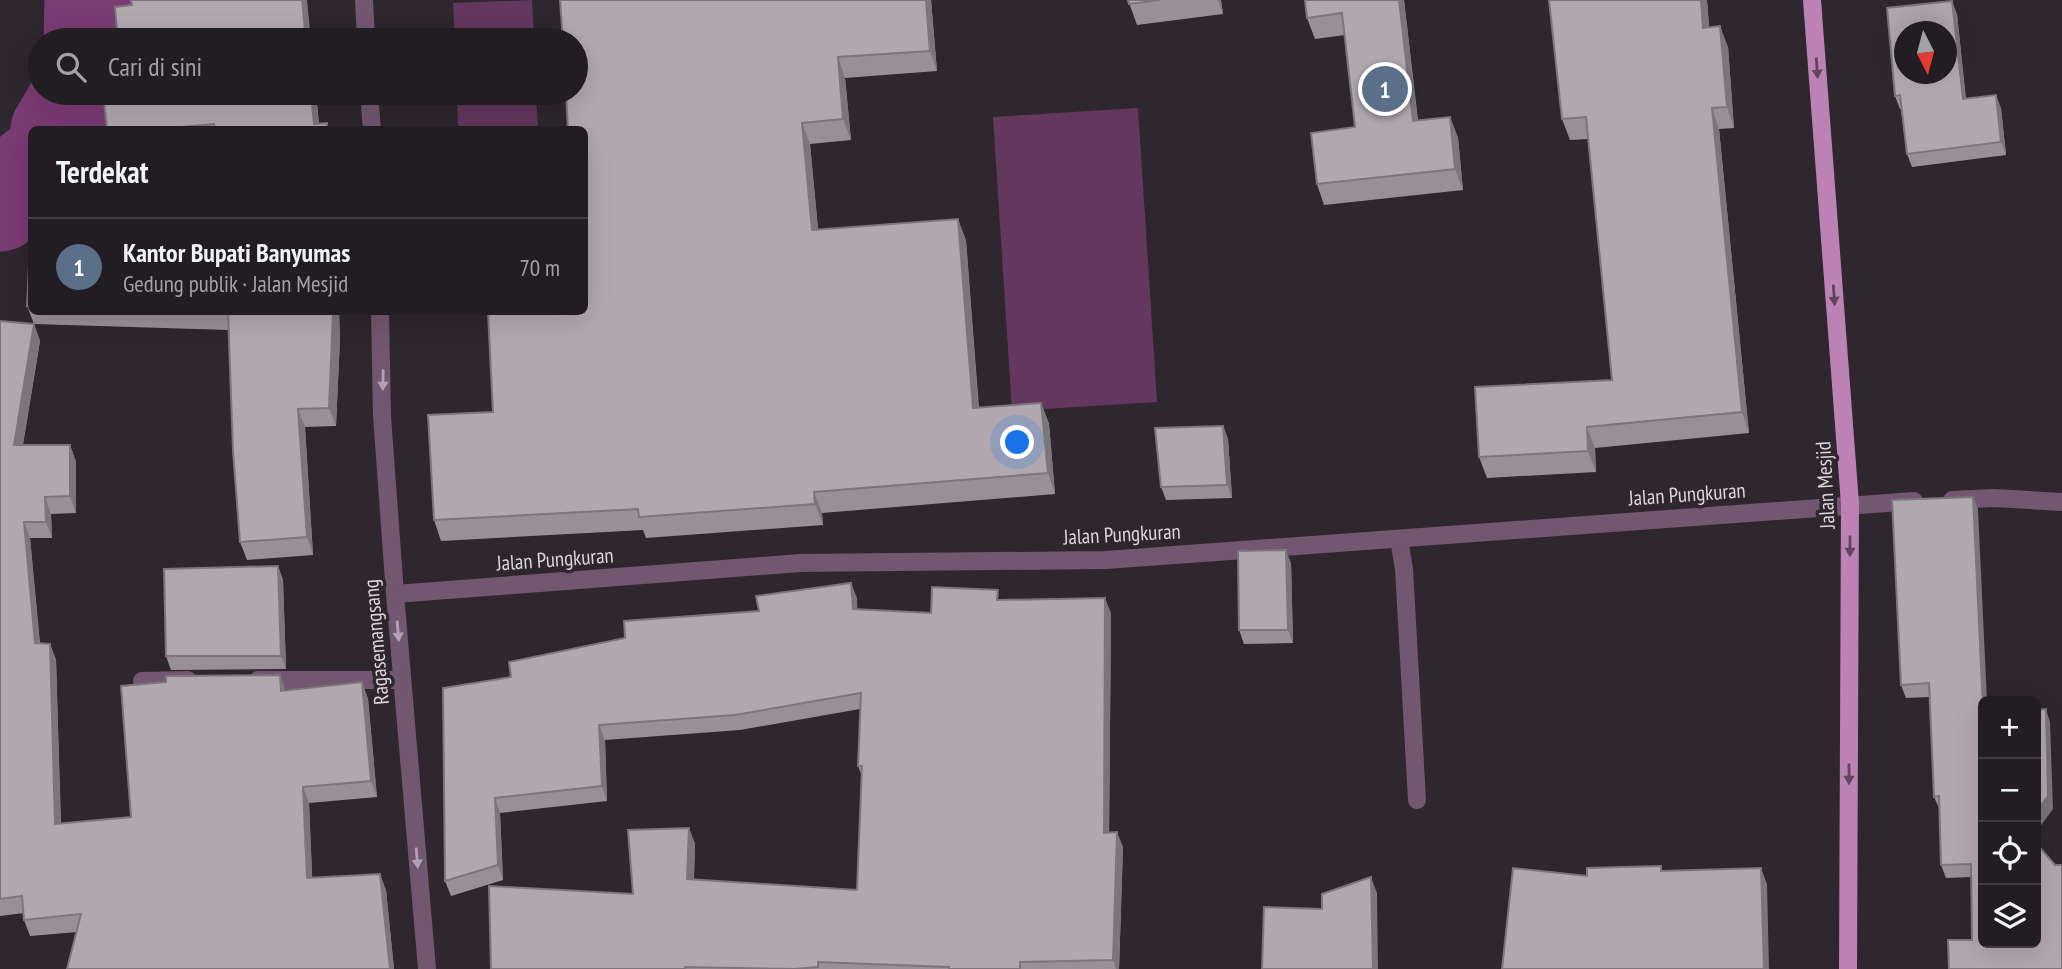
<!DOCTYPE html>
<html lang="id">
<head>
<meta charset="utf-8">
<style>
	:root { --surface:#221d22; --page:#2e2a2f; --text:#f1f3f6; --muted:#a2a2a5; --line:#3f3b40; --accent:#db2777 }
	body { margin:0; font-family:"PT Sans Narrow",sans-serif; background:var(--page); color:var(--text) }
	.controls { position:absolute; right:21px; bottom:21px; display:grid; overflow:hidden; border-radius:10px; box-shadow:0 7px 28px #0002 }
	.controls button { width:63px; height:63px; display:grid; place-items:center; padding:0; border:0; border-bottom:2px solid var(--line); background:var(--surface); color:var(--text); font:35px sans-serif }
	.compass { position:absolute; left:1894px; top:21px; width:63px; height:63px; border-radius:50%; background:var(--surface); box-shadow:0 7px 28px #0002; rotate:174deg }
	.you { position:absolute; left:1018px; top:443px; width:24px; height:24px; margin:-18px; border:5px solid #fff; border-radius:50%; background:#1a73e8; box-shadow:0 0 0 10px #1a73e833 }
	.badge { display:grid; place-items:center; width:46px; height:46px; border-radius:50%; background:var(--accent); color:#fff; font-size:23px; font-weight:700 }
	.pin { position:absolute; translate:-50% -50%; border:4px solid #fff; box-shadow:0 2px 7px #0006 }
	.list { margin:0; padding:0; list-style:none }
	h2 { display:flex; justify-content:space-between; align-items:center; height:91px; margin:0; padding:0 28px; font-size:30px }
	h2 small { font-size:23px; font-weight:400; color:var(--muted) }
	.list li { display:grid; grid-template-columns:46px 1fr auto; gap:21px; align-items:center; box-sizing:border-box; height:98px; padding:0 28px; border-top:2px solid var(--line) }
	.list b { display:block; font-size:26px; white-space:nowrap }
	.list p { margin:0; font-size:23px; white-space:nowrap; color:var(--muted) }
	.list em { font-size:23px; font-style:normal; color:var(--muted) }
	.icon { flex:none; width:38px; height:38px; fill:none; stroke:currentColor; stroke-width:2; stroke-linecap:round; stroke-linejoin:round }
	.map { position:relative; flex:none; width:2062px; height:969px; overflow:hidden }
	.search { position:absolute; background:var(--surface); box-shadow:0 7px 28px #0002; left:28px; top:28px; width:560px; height:77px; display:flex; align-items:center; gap:18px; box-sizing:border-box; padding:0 24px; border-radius:38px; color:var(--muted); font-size:26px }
	.panel { position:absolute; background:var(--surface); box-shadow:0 7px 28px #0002; left:28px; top:126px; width:560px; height:189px; border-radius:10px }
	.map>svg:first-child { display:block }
	.green { fill:#64375f }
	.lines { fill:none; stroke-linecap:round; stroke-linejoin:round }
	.river { stroke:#7b3b74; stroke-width:89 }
	.minor { stroke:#73566f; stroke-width:18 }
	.major { stroke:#bc81b5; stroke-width:18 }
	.wall { fill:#989096 }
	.shaded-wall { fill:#7c767a }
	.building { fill:#b1a8af; stroke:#7c767a; stroke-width:2; fill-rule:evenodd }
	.oneway { fill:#60465d }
	.oneway2 { fill:#b1a2af }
	.labels { text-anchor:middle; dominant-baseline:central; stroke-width:7; stroke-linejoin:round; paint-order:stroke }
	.street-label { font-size:21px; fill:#dad5d9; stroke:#2e272d }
</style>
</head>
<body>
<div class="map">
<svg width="2062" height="969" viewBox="0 0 2062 969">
	<rect width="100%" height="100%" fill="#2e272d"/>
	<!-- green -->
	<g class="green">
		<polygon points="532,0 534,40 455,40 453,3"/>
		<polygon points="457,93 536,93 538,129 458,129"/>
		<polygon points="1138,108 1157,402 1012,411 993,117"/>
	</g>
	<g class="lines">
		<!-- river -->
		<g class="river">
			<polyline points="88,40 89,0"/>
			<polyline points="55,130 77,93"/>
			<polyline points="0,207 32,168"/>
		</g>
		<!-- minor -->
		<g class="minor">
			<polyline points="364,0 366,40"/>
			<polyline points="369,93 372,130"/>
			<polyline points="380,312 382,416 395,594 427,969"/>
			<polyline points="1952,500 1994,498 2062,502"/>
			<polyline points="1399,539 1404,569 1417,800"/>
			<polyline points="395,594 800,563 1106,560 1914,501"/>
			<polyline points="258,680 402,680"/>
			<polyline points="142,681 188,680"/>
		</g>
		<!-- major -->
		<polyline class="major" points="1812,0 1850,504 1848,969"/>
	</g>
	<!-- wall -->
	<g class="wall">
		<polygon points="560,0 931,0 937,71 845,78 851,140 810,144 818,229 966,240 979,408 1041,403 1049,424 1055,494 822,513 823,525 646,538 643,530 441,541 434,520 493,412 584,312"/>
		<polygon points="1128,0 1221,0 1223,14 1137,25"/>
		<polygon points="1305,0 1404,0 1418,120 1450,117 1458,138 1463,190 1324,205 1317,184 1355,127 1345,35 1315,39 1307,18"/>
		<polygon points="1549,0 1707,0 1709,27 1728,47 1734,128 1719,129 1749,433 1595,448 1596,472 1487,478 1479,457 1612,380 1588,139 1570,140 1562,119"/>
		<polygon points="1957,14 1966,99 2001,108 2006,155 1912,167 1907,154 1901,109 1900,109 1895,96"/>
		<polygon points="103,93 316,93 319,123 327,123 330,130 107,130"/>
		<polygon points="32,260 32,312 339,312 340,338 336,426 305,427 313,555 247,560 240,542 229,330 34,324 27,306"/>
		<polygon points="0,321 34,324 40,341 23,445 70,445 76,462 76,513 51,514 52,538 30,538 40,643 50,644 56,660 61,823 131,817 286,690 362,682 368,699 377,797 309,803 312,878 386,890 394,969 67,969 77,932 30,936 24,920 24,913 0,916"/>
		<polygon points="1223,426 1228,439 1232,498 1166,500 1161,487"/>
		<polygon points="1973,497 1978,510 1972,940 1971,877 1946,878 1941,865 1940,810 1934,797 1930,697 1906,698 1901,685"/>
		<polygon points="1291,563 1293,643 1244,644 1239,630"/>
		<polygon points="278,566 283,580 286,669 171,670 166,656"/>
		<polygon points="857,598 857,609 931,613 1001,600 1111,613 1109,833 1123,847 1119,969 491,969 633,894 689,828 695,844 694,880 857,890 862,776 858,766 860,709 740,730 605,740 607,801 500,813 503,880 451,896 445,881 511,677 759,611"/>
	</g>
	<!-- shaded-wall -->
	<g class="shaded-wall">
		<polygon points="302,0 307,0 311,40 306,40"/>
		<polygon points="926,0 931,0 937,71 930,51"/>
		<polygon points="1218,0 1221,0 1223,14"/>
		<polygon points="1399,0 1404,0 1420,142 1413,121"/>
		<polygon points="1701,0 1707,0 1711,49 1703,28"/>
		<polygon points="1952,1 1957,14 1967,112 1963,99"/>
		<polygon points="1720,26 1728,47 1734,128 1727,107"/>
		<polygon points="838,57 845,78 851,140 843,119"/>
		<polygon points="311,93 316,93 319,130 314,124"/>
		<polygon points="1996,95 2001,108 2006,155 2001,142"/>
		<polygon points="1712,108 1719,129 1749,433 1742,412"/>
		<polygon points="1450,117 1458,138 1463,190 1455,169"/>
		<polygon points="802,123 810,144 820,251 812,230"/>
		<polygon points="958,219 966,240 980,429 973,408"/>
		<polygon points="333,312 339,312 340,338 336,426 329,408"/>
		<polygon points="34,324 40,341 20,461 14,445"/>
		<polygon points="1041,403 1049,424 1055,494 1048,473"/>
		<polygon points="298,409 305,427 313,555 307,537"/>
		<polygon points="1223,426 1228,439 1232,498 1227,485"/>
		<polygon points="1587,427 1595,448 1596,472 1588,451"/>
		<polygon points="70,445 76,462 76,513 70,496"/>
		<polygon points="814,492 822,513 823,525 815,504"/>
		<polygon points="45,497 51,514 52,538 46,522"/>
		<polygon points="1973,497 1978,510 1987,701 1983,701"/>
		<polygon points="24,522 30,538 41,659 35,643"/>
		<polygon points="1286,550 1291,563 1293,643 1288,630"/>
		<polygon points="278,566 283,580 286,669 281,656"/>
		<polygon points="851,583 857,598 858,624 853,609"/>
		<polygon points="1105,598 1111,613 1109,849 1104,833"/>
		<polygon points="50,644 56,660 61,840 55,824"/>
		<polygon points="280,675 286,692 281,691"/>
		<polygon points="362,682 368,699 377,797 371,781"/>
		<polygon points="2046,709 2050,722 2053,809 2036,832 2036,812"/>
		<polygon points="599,725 605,740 607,801 602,786"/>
		<polygon points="303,787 309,803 313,894 307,878"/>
		<polygon points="495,798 500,813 503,880 498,865"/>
		<polygon points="689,828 695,844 693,895 687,879"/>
		<polygon points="1117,832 1123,847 1119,969 1116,969 1113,960"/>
		<polygon points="1761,868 1767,884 1769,969 1764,969"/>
		<polygon points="380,874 386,890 394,969 390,969"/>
		<polygon points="1371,877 1377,893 1378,969 1373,969"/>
	</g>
	<!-- building -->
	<g class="building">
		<polygon points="131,0 302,0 306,40 118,40 115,7 132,5"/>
		<polygon points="560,0 926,0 930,51 838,57 843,119 802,123 812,230 958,219 973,408 1041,403 1048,473 814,492 815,504 639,517 638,509 434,520 428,415 493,412 488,312 584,312 584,130 568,130 566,93 576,93 576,40 563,40"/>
		<polygon points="1128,0 1160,0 1129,4"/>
		<polygon points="1305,0 1399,0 1413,121 1450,117 1455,169 1317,184 1311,133 1355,127 1342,13 1307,18"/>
		<polygon points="1549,0 1701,0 1703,28 1720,26 1727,107 1712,108 1742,412 1587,427 1588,451 1479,457 1475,387 1612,380 1586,117 1562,119"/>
		<path d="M1952,1l11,98 33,-4 5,47 -94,12 -7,-59 -5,1 -8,-88zM1905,32h42v42h-42z"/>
		<polygon points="103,93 311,93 314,124 327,123 327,130 215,130 214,124 149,130 107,130"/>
		<polygon points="32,260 32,306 27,306 29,265"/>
		<polygon points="223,312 333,312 329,408 298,409 307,537 240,542 233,451 228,312"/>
		<polygon points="0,321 34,324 14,445 70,445 70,496 45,497 46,522 24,522 35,643 50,644 55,824 131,817 121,686 166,682 166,676 280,675 281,691 362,682 371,781 303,787 307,878 380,874 390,969 67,969 81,914 24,920 22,896 0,899"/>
		<polygon points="1223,426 1227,485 1161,487 1155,428"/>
		<polygon points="1973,497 1983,708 1983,943 2036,943 2036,843 2055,865 2062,865 2062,969 1949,969 1948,940 1972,940 1971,864 1941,865 1939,796 1934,797 1929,683 1901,685 1892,500"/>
		<polygon points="1286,550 1288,630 1239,630 1238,551"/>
		<polygon points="278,566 281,656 166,656 164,569"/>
		<polygon points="851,583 853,609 931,613 932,587 998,590 997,600 1105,598 1104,833 1117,832 1113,960 1020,962 1020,969 949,969 949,967 818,962 818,967 795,969 685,967 685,969 491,969 489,886 633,894 628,830 689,828 687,879 857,890 862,766 858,766 861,693 735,715 599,725 602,786 495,798 498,865 445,881 443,688 511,677 509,662 625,638 624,621 759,611 756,596"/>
		<polygon points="2046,709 2048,796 2036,812 2036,710"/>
		<polygon points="1661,866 1661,871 1761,868 1764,969 1502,969 1513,868 1587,876 1587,868"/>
		<polygon points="1371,877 1373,969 1262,969 1264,907 1322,909 1322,894"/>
	</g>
	<!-- one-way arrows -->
	<defs><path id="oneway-solid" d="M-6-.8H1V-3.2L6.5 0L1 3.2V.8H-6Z" transform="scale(1.75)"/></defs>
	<g class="oneway">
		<use href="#oneway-solid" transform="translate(1817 68) rotate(86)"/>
		<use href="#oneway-solid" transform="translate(1834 295) rotate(86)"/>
		<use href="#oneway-solid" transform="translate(1850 546) rotate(90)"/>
		<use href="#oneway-solid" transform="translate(1849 774) rotate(90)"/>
	</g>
	<g class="oneway2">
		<use href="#oneway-solid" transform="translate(383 380) rotate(91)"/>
		<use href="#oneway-solid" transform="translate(398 631) rotate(85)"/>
		<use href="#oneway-solid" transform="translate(417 858) rotate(85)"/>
	</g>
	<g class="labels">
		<!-- street labels -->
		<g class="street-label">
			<text transform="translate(1825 485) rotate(-93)">Jalan Mesjid</text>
			<text transform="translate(1687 494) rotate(-4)">Jalan Pungkuran</text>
			<text transform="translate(1122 534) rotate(-3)">Jalan Pungkuran</text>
			<text transform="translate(555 559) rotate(-4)">Jalan Pungkuran</text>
			<text transform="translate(376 642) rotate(-95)">Ragasemangsang</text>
		</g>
	</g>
</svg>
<div class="controls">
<button>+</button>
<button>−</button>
<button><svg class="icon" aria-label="locate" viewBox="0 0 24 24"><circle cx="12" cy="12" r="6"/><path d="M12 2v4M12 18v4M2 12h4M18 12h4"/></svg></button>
<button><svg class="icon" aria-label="layers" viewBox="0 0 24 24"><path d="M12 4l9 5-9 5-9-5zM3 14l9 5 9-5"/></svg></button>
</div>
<svg class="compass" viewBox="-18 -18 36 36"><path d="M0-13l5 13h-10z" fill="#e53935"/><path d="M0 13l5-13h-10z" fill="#a2a2a5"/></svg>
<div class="you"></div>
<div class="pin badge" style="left:1385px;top:89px;background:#5c6f8a">1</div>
<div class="search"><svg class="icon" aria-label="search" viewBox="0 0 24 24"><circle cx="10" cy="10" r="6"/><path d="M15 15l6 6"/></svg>Cari di sini</div>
<section class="panel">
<h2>Terdekat<small></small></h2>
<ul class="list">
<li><span class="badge" style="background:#5c6f8a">1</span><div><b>Kantor Bupati Banyumas</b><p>Gedung publik · Jalan Mesjid</p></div><em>70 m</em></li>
</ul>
</section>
</div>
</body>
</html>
